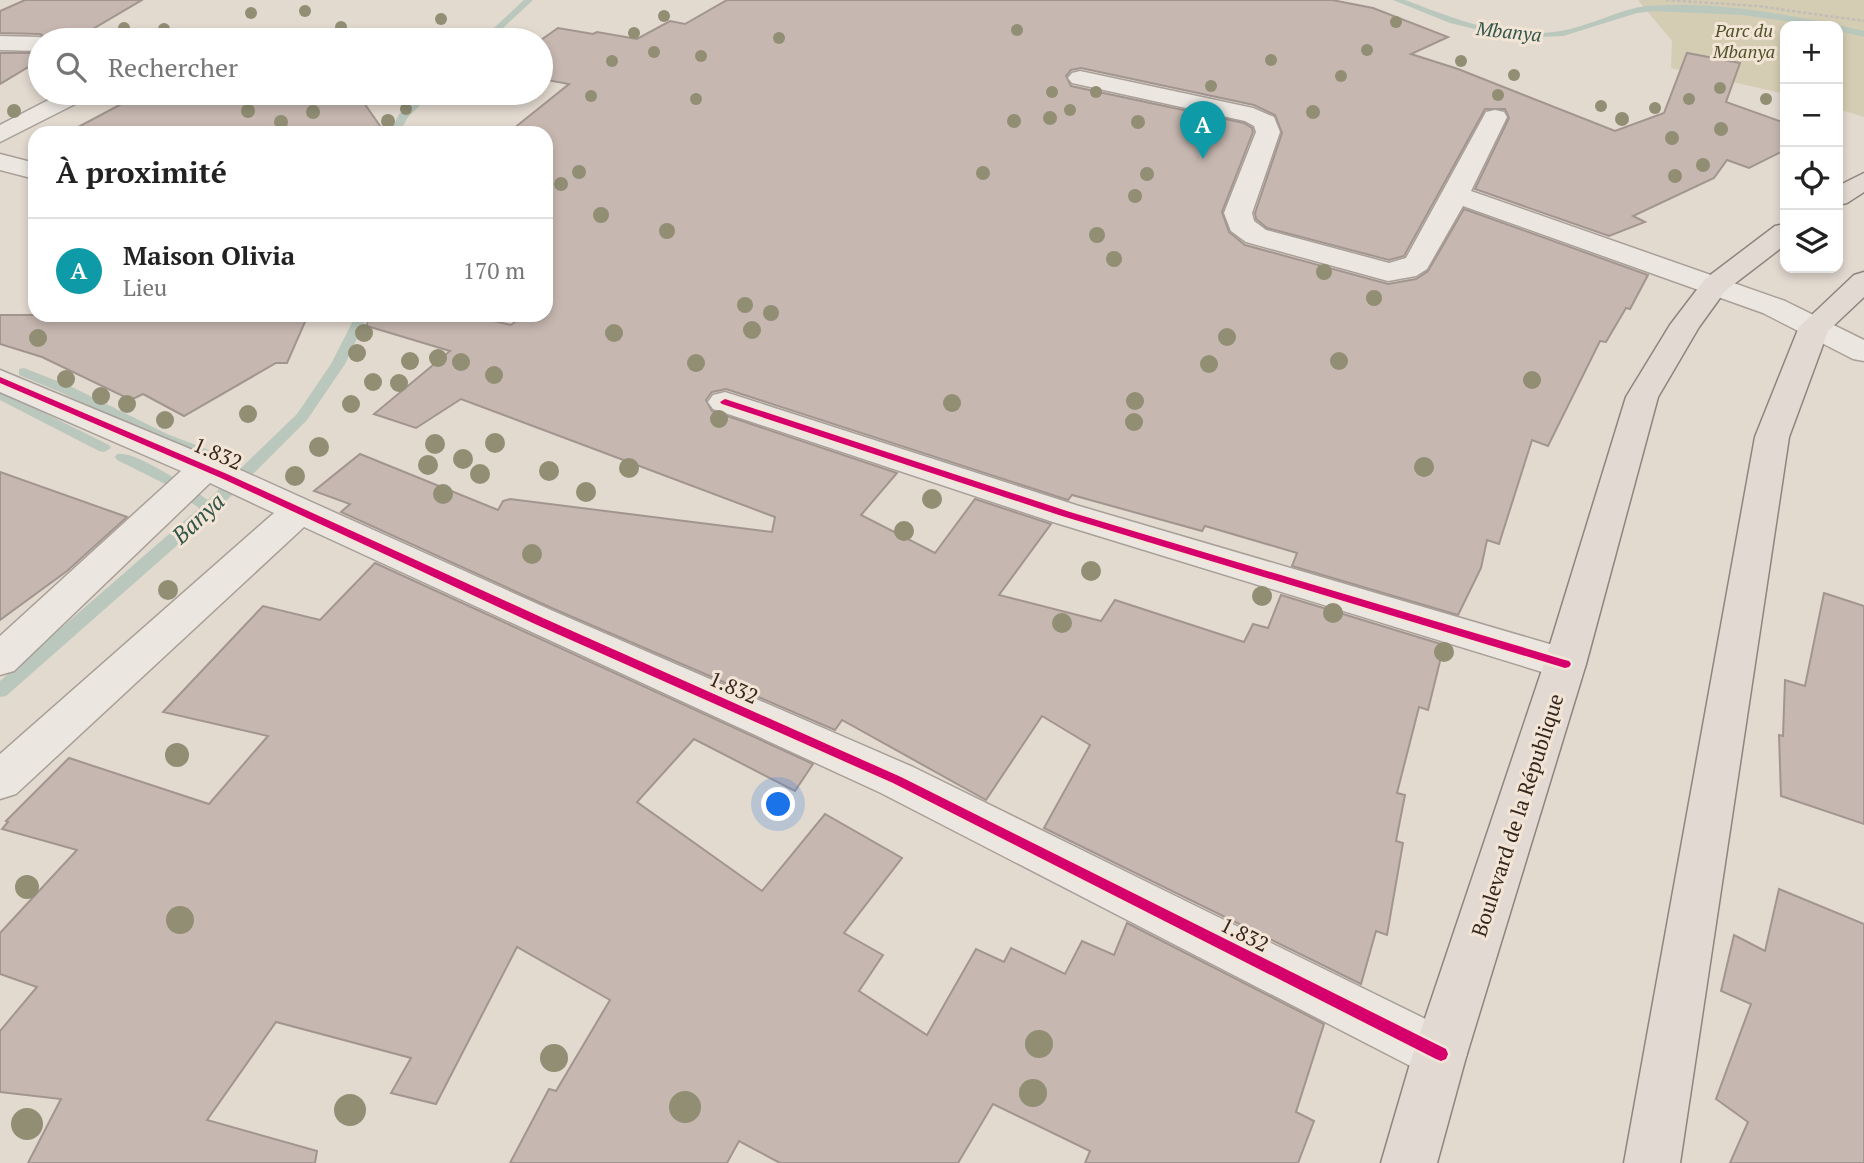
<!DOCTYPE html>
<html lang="fr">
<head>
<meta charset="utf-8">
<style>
	:root { --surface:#fff; --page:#f6f6f6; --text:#222; --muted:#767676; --line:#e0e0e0; --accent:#72655d }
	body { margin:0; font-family:"PT Serif",serif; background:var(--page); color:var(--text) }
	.controls { position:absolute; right:21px; top:21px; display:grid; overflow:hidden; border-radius:14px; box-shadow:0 4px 10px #0003 }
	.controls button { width:63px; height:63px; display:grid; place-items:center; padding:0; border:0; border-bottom:2px solid var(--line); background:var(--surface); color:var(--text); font:35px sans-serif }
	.you { position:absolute; left:779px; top:805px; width:24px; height:24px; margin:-18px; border:5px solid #fff; border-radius:50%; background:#1a73e8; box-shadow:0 0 0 10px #1a73e833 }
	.badge { display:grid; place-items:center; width:46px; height:46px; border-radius:50%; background:var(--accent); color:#fff; font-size:23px; font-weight:700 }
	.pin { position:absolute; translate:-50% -58px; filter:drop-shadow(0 2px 4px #0008) }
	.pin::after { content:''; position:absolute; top:37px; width:24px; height:21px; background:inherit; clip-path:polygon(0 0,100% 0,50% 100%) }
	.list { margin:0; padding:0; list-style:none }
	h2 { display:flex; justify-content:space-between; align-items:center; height:91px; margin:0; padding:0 28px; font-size:30px }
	h2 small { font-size:23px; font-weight:400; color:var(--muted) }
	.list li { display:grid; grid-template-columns:46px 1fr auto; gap:21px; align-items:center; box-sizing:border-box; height:105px; padding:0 28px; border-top:2px solid var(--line) }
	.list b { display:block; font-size:26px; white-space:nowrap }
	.list p { margin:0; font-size:23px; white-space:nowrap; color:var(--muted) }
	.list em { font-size:23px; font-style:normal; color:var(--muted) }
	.icon { flex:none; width:38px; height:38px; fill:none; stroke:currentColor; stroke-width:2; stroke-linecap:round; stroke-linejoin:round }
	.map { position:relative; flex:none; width:1864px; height:1163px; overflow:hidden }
	.search { position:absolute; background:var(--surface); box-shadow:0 4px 10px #0003; left:28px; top:28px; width:525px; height:77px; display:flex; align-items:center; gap:18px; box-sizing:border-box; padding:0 24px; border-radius:38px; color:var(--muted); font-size:26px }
	.panel { position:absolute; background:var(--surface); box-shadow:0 4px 10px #0003; left:28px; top:126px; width:525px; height:196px; border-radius:21px }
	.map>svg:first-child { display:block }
	.green { fill:#d4cdb3 }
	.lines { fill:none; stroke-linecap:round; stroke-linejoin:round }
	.stream { fill:#b9c7bc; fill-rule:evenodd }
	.building { fill:#c6b7b0; stroke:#a2958f; stroke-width:2 }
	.street-casing { stroke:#a89f98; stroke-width:3 }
	.primary-casing { stroke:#8d857f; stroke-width:3 }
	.path { stroke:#c3bdb7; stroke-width:2.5; stroke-dasharray:3.5 2; stroke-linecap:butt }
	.street { fill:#ebe6e0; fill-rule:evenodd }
	.primary { fill:#e2dad2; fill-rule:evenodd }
	.cycleway-casing { stroke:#f3e5d6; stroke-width:5 }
	.cycleway { fill:#d6006c; fill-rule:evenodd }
	.tree { fill:#918e74 }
	.labels { text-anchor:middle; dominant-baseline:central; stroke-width:6; stroke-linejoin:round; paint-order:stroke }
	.far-park-label { font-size:18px; font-style:italic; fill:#4f5129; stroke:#f3e5d6 }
	.far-water-label { font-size:19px; font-style:italic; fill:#31554b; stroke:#f3e5d6 }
	.street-label { font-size:21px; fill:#362720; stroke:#f3e5d6 }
	.water-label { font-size:23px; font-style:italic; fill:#31554b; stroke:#f3e5d6 }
</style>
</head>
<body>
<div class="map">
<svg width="1864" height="1163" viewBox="0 0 1864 1163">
	<rect width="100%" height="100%" fill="#e2d9cf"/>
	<!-- green -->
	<polygon class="green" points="1638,0 1864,0 1864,117 1838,109 1838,26 1785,26 1785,94 1671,68 1672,41"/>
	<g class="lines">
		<!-- stream -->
		<g class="stream">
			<polygon points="524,0 533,0 490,40 481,40"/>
			<path d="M1393,0h12c53,20 108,43 165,29 26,-6 51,-20 77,-23 73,-6 148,10 217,25v6l-26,-6v-5h-17l-79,-11 -88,-4 -17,2 -74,23 -51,2 -62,-15z"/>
			<polygon points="423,93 433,93 408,117 399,133 389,133 400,113"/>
			<path d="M356,315h12l-23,49 -38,56 -92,92 -209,184 -6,1v-16l199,-173 -34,-24 -48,-24 -2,-3 2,-3c19,-4 74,35 91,46l89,-86 34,-50z"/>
			<polygon points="24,368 70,386 167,434 230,458 232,461 230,464 220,464 157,440 60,392 19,375 19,369"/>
			<polygon points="0,391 109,445 111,448 104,452 99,451 0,400"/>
		</g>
	</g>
	<!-- building -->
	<g class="building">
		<polygon points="25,0 142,0 74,40 51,40 40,34 0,33 0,11"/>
		<polygon points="727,0 1332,0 1373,8 1448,37 1411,54 1458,69 1615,131 1664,113 1687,53 1740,63 1726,102 1785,123 1785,150 1749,168 1727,160 1714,178 1633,216 1645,222 1609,236 1475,189 1509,118 1505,109 1485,109 1404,256 1389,260 1267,228 1256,219 1255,213 1282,133 1275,115 1254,105 1081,68 1071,70 1066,76 1071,86 1244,123 1252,128 1253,132 1222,212 1229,232 1245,245 1388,284 1416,279 1428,271 1464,209 1648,275 1630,309 1626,308 1606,342 1600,341 1548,446 1532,440 1499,544 1487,540 1481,568 1458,615 1292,566 1297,553 1205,526 1202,531 1072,495 1068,500 726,389 712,392 706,400 712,411 897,473 861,515 935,553 975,499 1051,524 999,595 1101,621 1115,600 1244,642 1253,624 1268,628 1281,595 1444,645 1428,710 1419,707 1397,793 1405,795 1396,841 1403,843 1387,935 1376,931 1361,984 1044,828 1090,745 1042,716 986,800 842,720 835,730 554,609 341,512 350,504 314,491 360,454 498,510 503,501 510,499 772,532 775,517 461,399 416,428 374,414 450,351 367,326 368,315 467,315 511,325 524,315 546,315 546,133 508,133 569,84 541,79 541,40 558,28 593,34 597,32 637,39 670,21 685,24"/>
		<polygon points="0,53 40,53 40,60 0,84"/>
		<polygon points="142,93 357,93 385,133 67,133"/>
		<polygon points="0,315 308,315 287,363 276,363 184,416 143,394 131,400 42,357 0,344"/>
		<polygon points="0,472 127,517 67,571 0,620"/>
		<polygon points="375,563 813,764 795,791 694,739 637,802 762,891 825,814 902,858 844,933 883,955 859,991 927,1035 976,949 1004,962 1011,948 1065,974 1082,941 1114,955 1127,923 1324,1024 1296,1112 1314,1121 1298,1163 1085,1163 1090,1151 993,1104 958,1163 780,1163 739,1141 727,1163 510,1163 549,1089 556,1091 610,1000 517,947 436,1104 391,1093 411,1058 276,1022 207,1120 317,1151 315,1163 28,1163 61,1099 0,1092 0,1031 37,987 0,974 0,933 77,850 2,829 8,822 6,821 69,758 209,804 268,736 163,712 263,606 320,620"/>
		<polygon points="1824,593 1864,606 1864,824 1781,796 1779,735 1783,736 1785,680 1805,686"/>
		<polygon points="1779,889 1864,924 1864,1163 1730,1163 1748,1122 1716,1099 1751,1004 1721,991 1734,935 1765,951"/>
	</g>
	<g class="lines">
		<defs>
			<g id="street">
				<polygon points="0,36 40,37 48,40 40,40 40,51 0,50"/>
				<polygon points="1080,71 1253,108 1274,117 1280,132 1252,213 1254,221 1266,230 1389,263 1406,258 1486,112 1495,110 1504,112 1507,117 1471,191 1785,301 1864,340 1864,361 1853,359 1763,313 1463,206 1427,269 1416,276 1388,281 1246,242 1231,231 1224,213 1256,132 1254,126 1245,121 1072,83 1068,78 1072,73"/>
				<polygon points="62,93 91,93 87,98 0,142 0,125"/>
				<polygon points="0,154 35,163 35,179 0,170"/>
				<polygon points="0,370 236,468 553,611 913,767 1460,1036 1467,1054 1460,1072 1441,1079 1422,1072 881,793 304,527 16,794 0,799 0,754 274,513 210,483 14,671 0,675 0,636 181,471 0,392"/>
				<polygon points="725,392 1079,506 1580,653 1586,664 1580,675 1565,679 1053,522 713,409 708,402 713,395"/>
			</g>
			<g id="primary">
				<polygon points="1864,173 1864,192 1847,203 1838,205 1838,186"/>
				<polygon points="1785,224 1785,245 1725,291 1699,327 1658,397 1586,664 1466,1057 1437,1163 1381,1163 1412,1057 1544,664 1626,397 1670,325 1705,279 1775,226"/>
				<polygon points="1864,272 1864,297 1828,331 1789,437 1680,1163 1624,1163 1755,437 1799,327 1854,275"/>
			</g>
		</defs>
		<!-- street casing -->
		<use href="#street" class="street-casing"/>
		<!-- primary casing -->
		<use href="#primary" class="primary-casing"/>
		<!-- path -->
		<polyline class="path" points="1666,0 1757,6 1864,21"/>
		<!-- street -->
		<use href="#street" class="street"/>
		<!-- primary -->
		<use href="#primary" class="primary"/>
		<defs>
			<g id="cycleway">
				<polygon points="0,377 227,474 543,618 901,777 1446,1049 1448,1054 1446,1059 1441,1061 1436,1059 893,783 535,624 221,478 0,383"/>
				<polygon points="725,399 1070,512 1565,660 1569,661 1571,664 1569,667 1565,668 1062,516 722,404 720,402"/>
			</g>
		</defs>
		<!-- cycleway casing -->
		<use href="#cycleway" class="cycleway-casing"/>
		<!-- cycleway -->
		<use href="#cycleway" class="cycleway"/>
	</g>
	<!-- trees -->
	<g class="tree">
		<circle cx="305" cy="11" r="6"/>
		<circle cx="251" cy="13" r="6"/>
		<circle cx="664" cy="16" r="6"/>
		<circle cx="441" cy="19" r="6"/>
		<circle cx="1396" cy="22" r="6"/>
		<circle cx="341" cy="27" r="6"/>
		<circle cx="124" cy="28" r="6"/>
		<circle cx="164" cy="29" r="6"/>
		<circle cx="1017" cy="30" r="6"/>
		<circle cx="634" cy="33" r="6"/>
		<circle cx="779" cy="38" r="6"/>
		<circle cx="1367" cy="50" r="6"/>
		<circle cx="654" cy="52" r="6"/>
		<circle cx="701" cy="56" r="6"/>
		<circle cx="1271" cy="60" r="6"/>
		<circle cx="612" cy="61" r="6"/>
		<circle cx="1461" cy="61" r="6"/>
		<circle cx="1514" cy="75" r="6"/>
		<circle cx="1341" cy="76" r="6"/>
		<circle cx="1211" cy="86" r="6"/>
		<circle cx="1720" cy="88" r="6"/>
		<circle cx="1052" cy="92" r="6"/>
		<circle cx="1096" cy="92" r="6"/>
		<circle cx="1498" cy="95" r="6"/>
		<circle cx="591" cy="96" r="6"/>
		<circle cx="696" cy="99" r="6"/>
		<circle cx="1689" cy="99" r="6"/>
		<circle cx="1766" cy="99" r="6"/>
		<circle cx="1601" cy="106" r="6"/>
		<circle cx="1655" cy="108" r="6"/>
		<circle cx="406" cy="109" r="6"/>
		<circle cx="1070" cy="110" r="6"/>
		<circle cx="14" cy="111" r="7"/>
		<circle cx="248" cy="111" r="7"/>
		<circle cx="313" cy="112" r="7"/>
		<circle cx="1313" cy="112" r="7"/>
		<circle cx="1050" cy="118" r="7"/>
		<circle cx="1622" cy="119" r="7"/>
		<circle cx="388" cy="121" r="7"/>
		<circle cx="1014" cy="121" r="7"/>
		<circle cx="281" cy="122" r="7"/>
		<circle cx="1138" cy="122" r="7"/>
		<circle cx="1721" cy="129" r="7"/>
		<circle cx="1672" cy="138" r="7"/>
		<circle cx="1703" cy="165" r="7"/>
		<circle cx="579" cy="172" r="7"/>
		<circle cx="983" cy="173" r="7"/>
		<circle cx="1147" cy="174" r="7"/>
		<circle cx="1675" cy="176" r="7"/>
		<circle cx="561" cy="184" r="7"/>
		<circle cx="1135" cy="196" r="7"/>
		<circle cx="601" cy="215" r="8"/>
		<circle cx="667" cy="231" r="8"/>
		<circle cx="1097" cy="235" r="8"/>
		<circle cx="1114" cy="259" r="8"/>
		<circle cx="1324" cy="272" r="8"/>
		<circle cx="1374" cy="298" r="8"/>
		<circle cx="745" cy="305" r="8"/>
		<circle cx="771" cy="313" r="8"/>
		<circle cx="752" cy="330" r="9"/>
		<circle cx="364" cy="333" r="9"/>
		<circle cx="614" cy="333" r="9"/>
		<circle cx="1227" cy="337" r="9"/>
		<circle cx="38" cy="338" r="9"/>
		<circle cx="357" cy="353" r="9"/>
		<circle cx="438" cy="358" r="9"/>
		<circle cx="410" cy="361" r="9"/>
		<circle cx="1339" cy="361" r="9"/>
		<circle cx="461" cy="362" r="9"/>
		<circle cx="696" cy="363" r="9"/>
		<circle cx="1209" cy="364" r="9"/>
		<circle cx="494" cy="375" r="9"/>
		<circle cx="66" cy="379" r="9"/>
		<circle cx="1532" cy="380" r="9"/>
		<circle cx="373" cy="382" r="9"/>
		<circle cx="399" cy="383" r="9"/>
		<circle cx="101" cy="396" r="9"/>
		<circle cx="1135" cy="401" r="9"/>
		<circle cx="952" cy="403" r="9"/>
		<circle cx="127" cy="404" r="9"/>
		<circle cx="351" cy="404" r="9"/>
		<circle cx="248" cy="414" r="9"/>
		<circle cx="719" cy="419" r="9"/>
		<circle cx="165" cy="420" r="9"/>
		<circle cx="1134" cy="422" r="9"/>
		<circle cx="495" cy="443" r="10"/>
		<circle cx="435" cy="444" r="10"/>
		<circle cx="319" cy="447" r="10"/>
		<circle cx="463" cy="459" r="10"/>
		<circle cx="428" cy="465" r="10"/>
		<circle cx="1424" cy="467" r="10"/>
		<circle cx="629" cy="468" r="10"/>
		<circle cx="549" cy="471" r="10"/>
		<circle cx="480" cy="474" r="10"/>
		<circle cx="295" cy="476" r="10"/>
		<circle cx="586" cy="492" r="10"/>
		<circle cx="443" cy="494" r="10"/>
		<circle cx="932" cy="499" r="10"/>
		<circle cx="904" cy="531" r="10"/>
		<circle cx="532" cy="554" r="10"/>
		<circle cx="1091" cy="571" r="10"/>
		<circle cx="168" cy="590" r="10"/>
		<circle cx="1262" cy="596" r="10"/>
		<circle cx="1333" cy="613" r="10"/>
		<circle cx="1062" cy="623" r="10"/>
		<circle cx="1444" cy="652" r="10"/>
		<circle cx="177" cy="755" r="12"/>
		<circle cx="27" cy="887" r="12"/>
		<circle cx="180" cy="920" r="14"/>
		<circle cx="1039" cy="1044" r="14"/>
		<circle cx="554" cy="1058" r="14"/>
		<circle cx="1033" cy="1093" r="14"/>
		<circle cx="685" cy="1107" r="16"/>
		<circle cx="350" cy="1110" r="16"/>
		<circle cx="27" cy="1124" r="16"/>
	</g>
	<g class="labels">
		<!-- far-park labels -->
		<g class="far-park-label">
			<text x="1744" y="30">Parc du<tspan x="1744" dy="21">Mbanya</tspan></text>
		</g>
		<!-- far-water labels -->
		<g class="far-water-label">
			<text transform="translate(1509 31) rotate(6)">Mbanya</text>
		</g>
		<!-- street labels -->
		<g class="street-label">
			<text transform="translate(218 453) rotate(24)">1.832</text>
			<text transform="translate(734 687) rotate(24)">1.832</text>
			<text transform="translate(1517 815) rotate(-72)">Boulevard de la République</text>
			<text transform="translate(1245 934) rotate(27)">1.832</text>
		</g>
		<!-- water labels -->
		<g class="water-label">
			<text transform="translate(198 518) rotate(-43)">Banya</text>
		</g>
	</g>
</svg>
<div class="controls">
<button>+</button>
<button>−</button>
<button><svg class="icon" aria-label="locate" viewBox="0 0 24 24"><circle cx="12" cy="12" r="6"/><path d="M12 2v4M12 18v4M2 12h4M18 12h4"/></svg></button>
<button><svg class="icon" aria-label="layers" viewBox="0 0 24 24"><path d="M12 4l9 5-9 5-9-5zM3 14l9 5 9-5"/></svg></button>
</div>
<div class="you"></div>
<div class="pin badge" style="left:1203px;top:159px;background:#0f9aa8">A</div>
<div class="search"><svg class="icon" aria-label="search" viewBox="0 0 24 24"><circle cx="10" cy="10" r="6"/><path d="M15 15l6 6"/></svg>Rechercher</div>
<section class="panel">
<h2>À proximité<small></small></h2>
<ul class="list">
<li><span class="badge" style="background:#0f9aa8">A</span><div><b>Maison Olivia</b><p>Lieu</p></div><em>170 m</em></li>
</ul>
</section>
</div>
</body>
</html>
